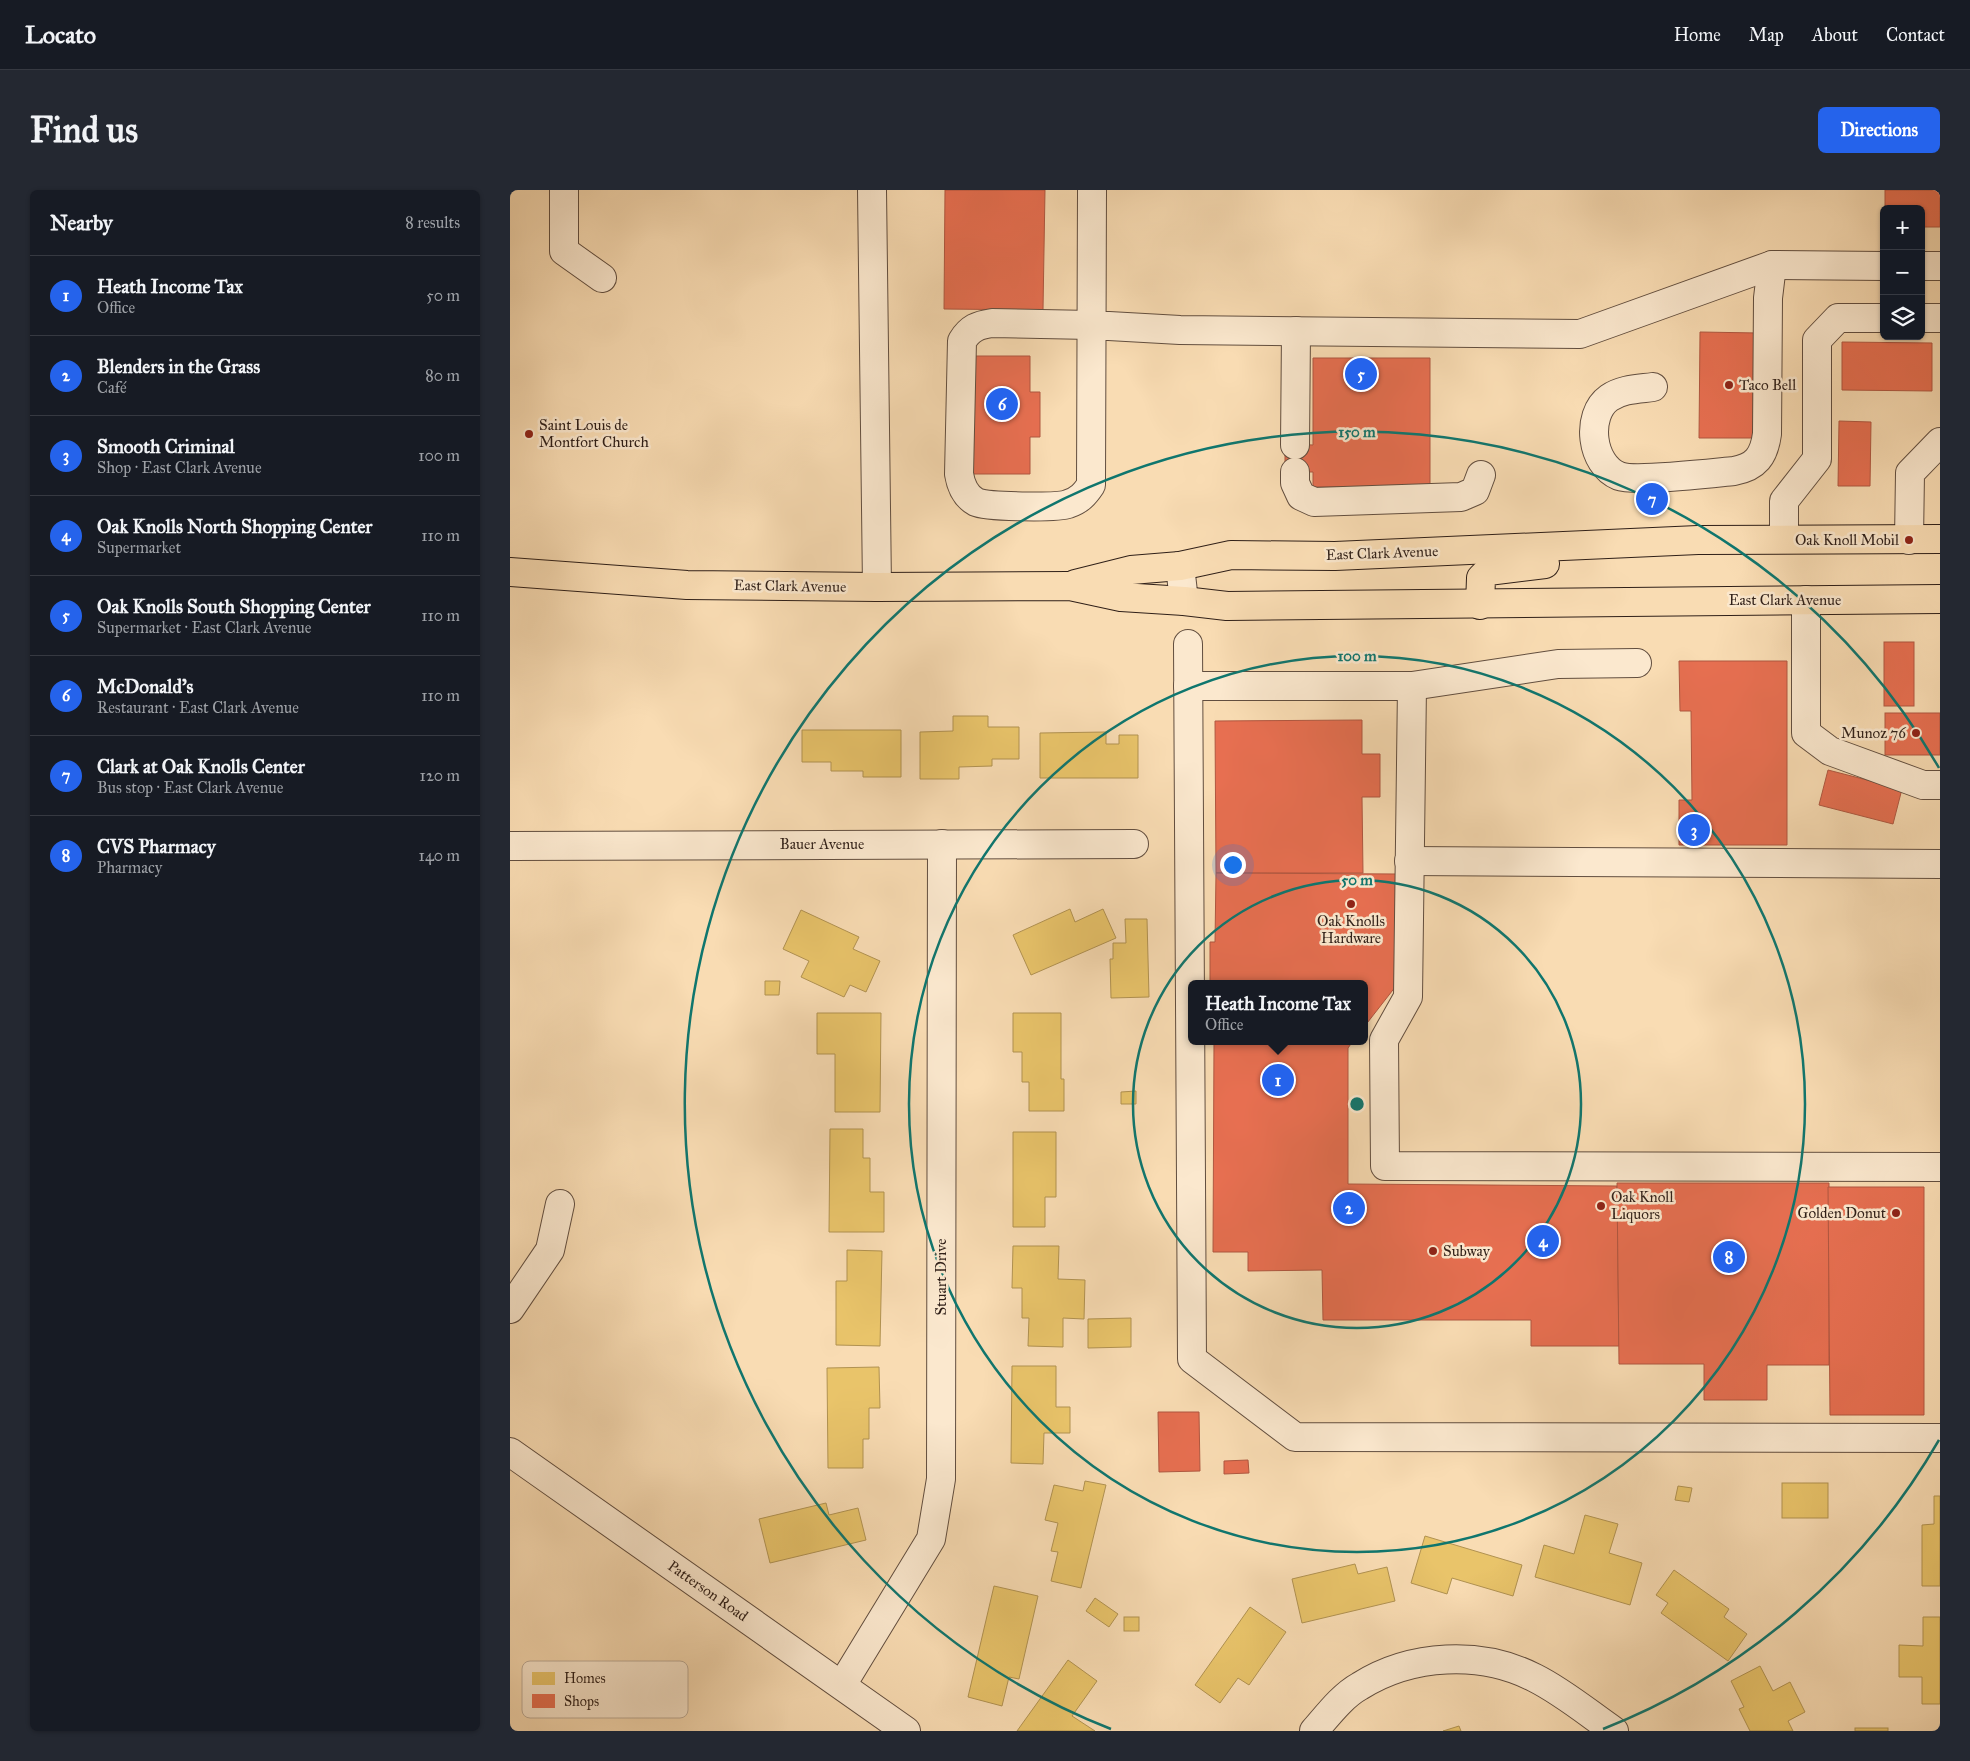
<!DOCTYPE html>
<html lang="en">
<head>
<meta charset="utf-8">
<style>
	:root { --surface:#171b24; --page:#242831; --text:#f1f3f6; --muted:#9ea1a6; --line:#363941; --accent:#2563eb }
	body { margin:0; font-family:"IM FELL Great Primer",serif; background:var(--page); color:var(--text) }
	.controls { position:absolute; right:15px; top:15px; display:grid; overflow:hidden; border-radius:8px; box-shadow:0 1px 4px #0004 }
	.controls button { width:45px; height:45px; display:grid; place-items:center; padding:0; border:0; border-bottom:1px solid var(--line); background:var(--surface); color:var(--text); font:25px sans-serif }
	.you { position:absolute; left:722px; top:674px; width:18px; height:18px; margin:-12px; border:4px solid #fff; border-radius:50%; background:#1a73e8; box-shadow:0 0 0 8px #1a73e833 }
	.badge { display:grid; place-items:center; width:32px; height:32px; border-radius:50%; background:var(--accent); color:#fff; font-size:16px; font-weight:700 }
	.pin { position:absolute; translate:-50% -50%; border:2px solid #fff; box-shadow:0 1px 5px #0006 }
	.popup { position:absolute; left:678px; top:790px; width:180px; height:65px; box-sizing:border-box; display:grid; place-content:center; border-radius:8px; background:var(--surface); filter:drop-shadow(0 1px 4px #0005); font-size:16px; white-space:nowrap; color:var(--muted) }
	.popup b { font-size:19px; color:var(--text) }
	.popup::after { content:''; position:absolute; left:50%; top:100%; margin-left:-10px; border:10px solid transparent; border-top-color:var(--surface) }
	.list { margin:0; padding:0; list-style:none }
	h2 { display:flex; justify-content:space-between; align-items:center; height:65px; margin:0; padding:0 20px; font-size:21px }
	h2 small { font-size:16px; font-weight:400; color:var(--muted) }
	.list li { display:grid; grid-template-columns:32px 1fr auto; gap:15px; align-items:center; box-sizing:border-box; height:80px; padding:0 20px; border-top:1px solid var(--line) }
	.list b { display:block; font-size:19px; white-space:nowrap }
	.list p { margin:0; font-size:16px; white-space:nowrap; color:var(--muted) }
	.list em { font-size:16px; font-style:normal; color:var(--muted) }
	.icon { flex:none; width:28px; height:28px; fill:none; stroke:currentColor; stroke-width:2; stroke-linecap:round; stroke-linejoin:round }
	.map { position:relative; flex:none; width:1430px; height:1541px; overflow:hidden; border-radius:8px }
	header { display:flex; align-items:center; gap:30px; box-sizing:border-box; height:70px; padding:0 25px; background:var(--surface); border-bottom:1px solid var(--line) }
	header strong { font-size:24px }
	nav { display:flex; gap:28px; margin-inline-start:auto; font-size:18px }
	.intro { display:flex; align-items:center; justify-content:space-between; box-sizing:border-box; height:120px; padding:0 30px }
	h1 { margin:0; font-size:35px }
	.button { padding:12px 22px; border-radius:8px; background:var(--accent); color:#fff; font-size:18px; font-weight:700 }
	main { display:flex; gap:30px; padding:0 30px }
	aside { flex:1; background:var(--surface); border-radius:8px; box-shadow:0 1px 4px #0004 }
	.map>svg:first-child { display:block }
	.homes { fill:#e9c46a; stroke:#b19251 }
	.shops { fill:#e76f51; stroke:#b05740 }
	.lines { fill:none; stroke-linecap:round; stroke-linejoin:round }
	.minor-casing { stroke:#624e3f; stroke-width:30 }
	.major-casing { stroke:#2f1f18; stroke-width:30 }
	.minor { stroke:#fbe8ce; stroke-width:28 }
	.major { stroke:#f9dcb3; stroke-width:28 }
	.ring { fill:none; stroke:#0f766e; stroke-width:2.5 }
	.poi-dot { fill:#8f2418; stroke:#fbe8ce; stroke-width:2 }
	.labels { text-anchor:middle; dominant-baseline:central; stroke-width:5; stroke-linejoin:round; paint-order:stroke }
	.poi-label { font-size:15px; fill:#2f1f18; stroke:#fbe8ce; text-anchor:start }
	.street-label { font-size:15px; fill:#2f1f18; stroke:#fbe8ce }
	.key { fill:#fbe8ce; stroke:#beac97; stroke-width:1 }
	.key-label { font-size:14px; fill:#2f1f18 }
	.centre { fill:#0f766e; stroke:#fbe8ce; stroke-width:2.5 }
	.ring-label { font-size:15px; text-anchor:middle; font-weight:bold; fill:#0f766e; stroke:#fbe8ce; stroke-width:5; stroke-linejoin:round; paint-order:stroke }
</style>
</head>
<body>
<header>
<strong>Locato</strong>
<nav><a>Home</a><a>Map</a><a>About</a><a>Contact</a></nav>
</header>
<div class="intro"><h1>Find us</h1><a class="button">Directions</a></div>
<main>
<aside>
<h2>Nearby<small>8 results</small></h2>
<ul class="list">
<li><span class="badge">1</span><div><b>Heath Income Tax</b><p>Office</p></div><em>50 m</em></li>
<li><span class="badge">2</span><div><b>Blenders in the Grass</b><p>Café</p></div><em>80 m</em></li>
<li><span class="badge">3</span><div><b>Smooth Criminal</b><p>Shop · East Clark Avenue</p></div><em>100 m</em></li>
<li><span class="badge">4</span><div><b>Oak Knolls North Shopping Center</b><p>Supermarket</p></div><em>110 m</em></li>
<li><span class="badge">5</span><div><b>Oak Knolls South Shopping Center</b><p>Supermarket · East Clark Avenue</p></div><em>110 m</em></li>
<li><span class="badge">6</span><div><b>McDonald's</b><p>Restaurant · East Clark Avenue</p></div><em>110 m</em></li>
<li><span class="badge">7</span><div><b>Clark at Oak Knolls Center</b><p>Bus stop · East Clark Avenue</p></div><em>120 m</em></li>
<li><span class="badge">8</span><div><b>CVS Pharmacy</b><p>Pharmacy</p></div><em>140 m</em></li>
</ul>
</aside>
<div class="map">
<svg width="1430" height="1541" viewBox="0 0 1430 1541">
	<rect width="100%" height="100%" fill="#f9dcb3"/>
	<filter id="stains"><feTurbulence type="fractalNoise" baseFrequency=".004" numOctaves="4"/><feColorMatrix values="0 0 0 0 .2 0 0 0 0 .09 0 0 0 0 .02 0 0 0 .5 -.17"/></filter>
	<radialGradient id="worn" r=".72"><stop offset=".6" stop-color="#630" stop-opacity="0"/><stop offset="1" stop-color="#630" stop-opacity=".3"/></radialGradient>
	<!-- homes -->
	<g class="homes">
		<polygon points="443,526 478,526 478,537 509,537 509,569 482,569 482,576 449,577 449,589 410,589 410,542 443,541"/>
		<polygon points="292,540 391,540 391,587 353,587 353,581 321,581 321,572 292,572"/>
		<polygon points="596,542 596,554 609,554 609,545 628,545 628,588 530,588 530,543"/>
		<polygon points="560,719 565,732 593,719 606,748 521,785 503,745"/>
		<polygon points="291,720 349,747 343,759 370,771 356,802 340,795 334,807 291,787 299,771 273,759"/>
		<polygon points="615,729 637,729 639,807 601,808 600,769 603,769 603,753 616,753"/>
		<polygon points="255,791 270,791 269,805 255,805"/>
		<polygon points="307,823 371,823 370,922 325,922 325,864 307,864"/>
		<polygon points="503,823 551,823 551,889 554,889 554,921 519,921 519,892 512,892 512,862 503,862"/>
		<polygon points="626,901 626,914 611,914 611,902"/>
		<polygon points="320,939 353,939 353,968 360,968 360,1002 374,1002 374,1042 319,1042"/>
		<polygon points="503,942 546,942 546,1007 535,1007 535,1037 503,1037"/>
		<polygon points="503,1056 549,1056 548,1089 575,1090 574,1129 553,1128 553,1157 518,1156 519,1128 512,1128 512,1098 502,1098"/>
		<polygon points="337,1060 372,1061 370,1156 326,1155 326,1091 337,1091"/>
		<polygon points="621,1128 621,1157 578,1158 578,1129"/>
		<polygon points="502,1176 546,1176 546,1217 560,1217 560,1243 534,1243 533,1274 501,1273"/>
		<polygon points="369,1177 370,1218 359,1218 359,1249 353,1249 353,1278 318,1278 317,1178"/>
		<polygon points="575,1291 596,1295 571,1398 541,1391 548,1362 541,1361 548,1333 535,1330 544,1295 573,1301"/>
		<rect x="1272" y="1293" width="46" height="35"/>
		<polygon points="1168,1296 1182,1298 1179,1312 1165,1310"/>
		<polygon points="1424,1306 1430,1306 1430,1396 1412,1396 1412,1335 1424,1334"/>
		<polygon points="316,1313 319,1325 348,1318 356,1350 260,1373 249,1329"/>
		<polygon points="1075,1325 1108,1334 1099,1363 1132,1373 1120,1415 1025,1387 1034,1355 1064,1364"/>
		<polygon points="915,1346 1012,1375 1003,1406 942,1388 937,1404 901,1393"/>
		<polygon points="845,1374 848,1384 877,1377 885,1411 792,1433 782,1389"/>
		<polygon points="1164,1380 1219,1419 1214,1427 1237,1444 1218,1471 1151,1423 1158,1413 1146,1405"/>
		<polygon points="484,1396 528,1406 509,1489 499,1487 492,1516 458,1507"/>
		<polygon points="585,1408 608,1424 599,1437 576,1421"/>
		<polygon points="740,1417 776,1442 739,1495 728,1488 710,1513 685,1495"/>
		<rect x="614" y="1427" width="15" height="14"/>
		<polygon points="1413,1427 1430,1427 1430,1514 1412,1514 1412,1487 1389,1487 1389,1455 1413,1456"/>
		<polygon points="558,1470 587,1491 562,1526 585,1541 507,1541"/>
		<polygon points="1250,1476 1263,1501 1280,1492 1295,1522 1278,1531 1283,1541 1240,1541 1229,1519 1234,1517 1221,1491"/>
		<polygon points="949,1536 951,1541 933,1541"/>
		<rect x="1345" y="1538" width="33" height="3"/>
	</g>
	<!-- shops -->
	<g class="shops">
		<polygon points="435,0 535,0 533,120 434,119"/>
		<polygon points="1375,0 1430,0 1430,37 1411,37 1411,19 1375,19"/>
		<polygon points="1190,142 1248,143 1247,248 1189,248"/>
		<polygon points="1332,152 1422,153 1422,201 1332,200"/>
		<polygon points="455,166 520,166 520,202 530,202 530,247 520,247 520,284 455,284"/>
		<polygon points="803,168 920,168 920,297 803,297 803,282 775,282 775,254 803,255"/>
		<polygon points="1329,231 1361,232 1360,296 1328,296"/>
		<rect x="1374" y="452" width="30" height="64"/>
		<polygon points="1169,471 1277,471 1277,655 1169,655 1169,610 1182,610 1181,521 1170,521"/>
		<rect x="1375" y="523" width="55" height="42"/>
		<polygon points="852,530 852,564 870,564 870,607 852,607 853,683 706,683 705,531"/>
		<polygon points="1318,580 1392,599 1383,634 1309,615"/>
		<polygon points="706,683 886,684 886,796 854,837 854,794 700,794 700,752 705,752"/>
		<polygon points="704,851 843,851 838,858 838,994 1107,996 1109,1156 1021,1156 1021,1130 813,1130 812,1080 738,1081 738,1062 703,1062"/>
		<polygon points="1107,993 1319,993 1319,1175 1257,1175 1257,1210 1194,1210 1194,1174 1109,1174"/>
		<polygon points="1318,997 1414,997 1414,1225 1320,1225"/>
		<polygon points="648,1222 689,1222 690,1281 649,1282"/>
		<polygon points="738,1270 739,1283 714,1284 714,1271"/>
	</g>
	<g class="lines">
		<defs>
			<g id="minor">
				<polyline points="54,0 54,61 92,88"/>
				<polyline points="362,0 367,397"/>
				<path d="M582,0l-1,295c-6,9 -11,15 -23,19 -11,4 -81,3 -92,-2 -11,-6 -15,-16 -17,-28l3,-133c8,-13 16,-16 30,-18l99,2 89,5 400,4 192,-69 112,1"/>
				<polyline points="1411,76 1430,76"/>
				<polyline points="1411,128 1430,128"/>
				<path d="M1143,197c-15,2 -31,2 -44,11 -24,17 -18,67 10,78 16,6 93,-3 115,-5 22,-4 30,-15 33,-37l1,-136 4,-33"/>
				<polyline points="785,255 786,141"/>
				<polyline points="785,282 785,293 791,306 804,312 951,307 965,301 971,285"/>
				<polyline points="1274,349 1274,311 1307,269 1307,150 1328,128 1374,128"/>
				<polyline points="1399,350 1400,283 1430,252"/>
				<polyline points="670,376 674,411"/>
				<polyline points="1296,410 1296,543 1320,561 1413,595 1430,595"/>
				<polyline points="678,454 682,1169 785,1247 1430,1248"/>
				<polyline points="678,496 902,496 1048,474 1127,473"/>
				<polyline points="902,496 898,807 874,850 875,976 1430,977"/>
				<polyline points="0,656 624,654"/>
				<polyline points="899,671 1430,674"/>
				<polyline points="0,1119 40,1060 50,1014"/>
				<polyline points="0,1262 396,1541"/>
				<polyline points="332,1495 421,1349 431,1289 432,654"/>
				<path d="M804,1541c14,-16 28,-35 46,-45 51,-32 121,-36 175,-8 28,14 53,35 79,53"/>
			</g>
			<g id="major">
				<polyline points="0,382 177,395 367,397 560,396 611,407 674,411 717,416 1430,409"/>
				<polyline points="565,394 621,380 670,376 721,365 825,366 1188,350 1430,349"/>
				<polyline points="970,415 971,388 978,381 1035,374"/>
			</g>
		</defs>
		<!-- minor casing -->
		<use href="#minor" class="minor-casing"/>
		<!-- major casing -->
		<use href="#major" class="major-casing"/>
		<!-- minor -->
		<use href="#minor" class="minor"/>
		<!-- major -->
		<use href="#major" class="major"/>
	</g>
	<!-- distance rings -->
	<g class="ring">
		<circle cx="847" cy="914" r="224"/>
		<circle cx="847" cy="914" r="448"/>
		<path d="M1429 1250A672 672 0 0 1 1093 1539M601 1539A672 672 0 1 1 1429 578"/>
	</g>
	<!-- markers -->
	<g class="poi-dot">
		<circle cx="1219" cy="195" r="5"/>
		<circle cx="19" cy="244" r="5"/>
		<circle cx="1399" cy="350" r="5"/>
		<circle cx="1406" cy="543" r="5"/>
		<circle cx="841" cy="714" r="5"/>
		<circle cx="1091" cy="1016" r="5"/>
		<circle cx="1386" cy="1023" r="5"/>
		<circle cx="923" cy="1061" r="5"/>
	</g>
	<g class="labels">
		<!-- poi labels -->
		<g class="poi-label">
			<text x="1229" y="195">Taco Bell</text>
			<text x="29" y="235">Saint Louis de<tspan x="29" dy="17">Montfort Church</tspan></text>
			<text x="1389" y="350" text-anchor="end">Oak Knoll Mobil</text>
			<text x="1396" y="543" text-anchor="end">Munoz 76</text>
			<text x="841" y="731" text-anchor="middle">Oak Knolls<tspan x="841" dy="17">Hardware</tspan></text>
			<text x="1101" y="1007">Oak Knoll<tspan x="1101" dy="17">Liquors</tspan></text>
			<text x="1376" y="1023" text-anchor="end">Golden Donut</text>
			<text x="933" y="1061">Subway</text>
		</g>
		<!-- street labels -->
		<g class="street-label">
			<text transform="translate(872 363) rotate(-2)">East Clark Avenue</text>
			<text transform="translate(280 396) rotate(1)">East Clark Avenue</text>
			<text x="1275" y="410">East Clark Avenue</text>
			<text x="312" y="654">Bauer Avenue</text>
			<text transform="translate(431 1087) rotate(-90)">Stuart Drive</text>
			<text transform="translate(198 1401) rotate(35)">Patterson Road</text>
		</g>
	</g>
	<!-- legend -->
	<rect x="12" y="1471" width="166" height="57" rx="8" class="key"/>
	<rect x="22" y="1482" width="23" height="13" fill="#e9c46a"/>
	<rect x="22" y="1504" width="23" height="14" fill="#e76f51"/>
	<g class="key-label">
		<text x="54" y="1493">Homes</text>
		<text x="54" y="1516">Shops</text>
	</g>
	<circle cx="847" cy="914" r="8" class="centre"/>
	<g class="ring-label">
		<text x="847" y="247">150 m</text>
		<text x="847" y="471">100 m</text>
		<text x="847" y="695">50 m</text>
	</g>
	<rect width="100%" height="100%" filter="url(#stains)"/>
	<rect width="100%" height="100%" fill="url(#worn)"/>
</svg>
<div class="controls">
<button>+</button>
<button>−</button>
<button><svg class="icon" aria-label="layers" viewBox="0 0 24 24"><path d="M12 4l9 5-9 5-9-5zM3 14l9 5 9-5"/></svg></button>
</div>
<div class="you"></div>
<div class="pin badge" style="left:768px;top:890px">1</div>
<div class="popup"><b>Heath Income Tax</b>Office</div>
<div class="pin badge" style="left:839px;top:1018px">2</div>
<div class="pin badge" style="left:1184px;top:640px">3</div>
<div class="pin badge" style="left:1033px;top:1051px">4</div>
<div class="pin badge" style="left:851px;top:184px">5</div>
<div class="pin badge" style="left:492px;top:214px">6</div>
<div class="pin badge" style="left:1142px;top:309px">7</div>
<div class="pin badge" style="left:1219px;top:1067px">8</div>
</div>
</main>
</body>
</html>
